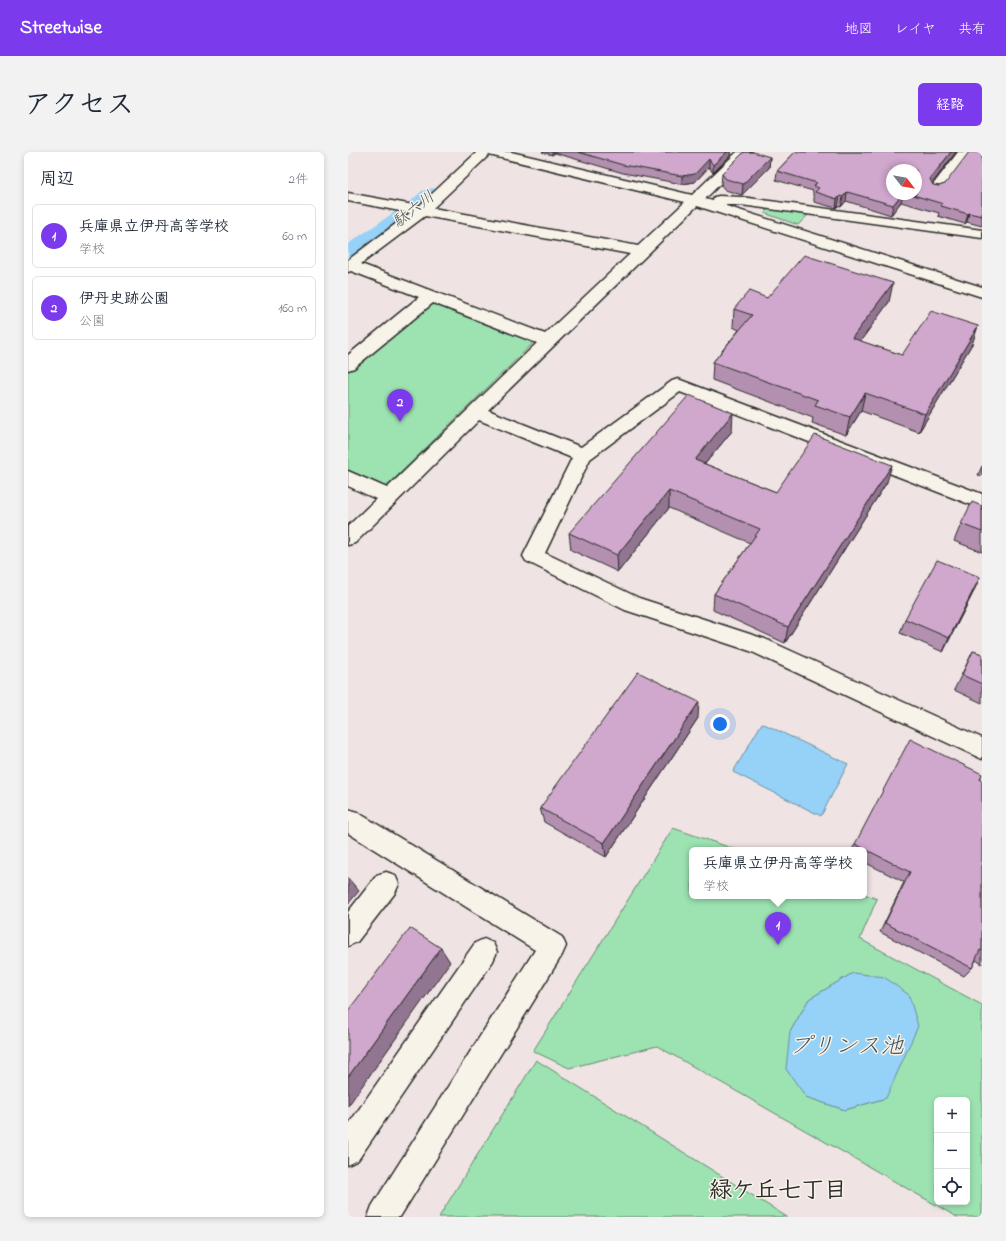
<!DOCTYPE html>
<html lang="ja">
<head>
<meta charset="utf-8">
<style>
	:root { --surface:#fff; --page:#f2f2f3; --text:#1f2937; --muted:#747a83; --line:#e0e1e3; --accent:#7c3aed }
	body { margin:0; font-family:"Indie Flower","Klee One",sans-serif; background:var(--page); color:var(--text) }
	.controls { position:absolute; right:12px; bottom:12px; display:grid; overflow:hidden; border-radius:6px; box-shadow:0 2px 6px #0003 }
	.controls button { width:36px; height:36px; display:grid; place-items:center; padding:0; border:0; border-bottom:1px solid var(--line); background:var(--surface); color:var(--text); font:20px sans-serif }
	.compass { position:absolute; left:538px; top:12px; width:36px; height:36px; border-radius:50%; background:var(--surface); box-shadow:0 2px 6px #0003; rotate:121deg }
	.you { position:absolute; left:372px; top:572px; width:14px; height:14px; margin:-10px; border:3px solid #fff; border-radius:50%; background:#1a73e8; box-shadow:0 0 0 6px #1a73e833 }
	.badge { display:grid; place-items:center; width:26px; height:26px; border-radius:50%; background:var(--accent); color:#fff; font-size:13px; font-weight:700 }
	.pin { position:absolute; translate:-50% -33px; filter:drop-shadow(0 1px 2px #0008) }
	.pin::after { content:''; position:absolute; top:21px; width:14px; height:12px; background:inherit; clip-path:polygon(0 0,100% 0,50% 100%) }
	.popup { position:absolute; left:341px; top:695px; width:178px; height:52px; box-sizing:border-box; display:grid; place-content:center; border-radius:6px; background:var(--surface); filter:drop-shadow(0 1px 3px #0005); font-size:13px; white-space:nowrap; color:var(--muted) }
	.popup b { font-size:15px; color:var(--text) }
	.popup::after { content:''; position:absolute; left:50%; top:100%; margin-left:-8px; border:8px solid transparent; border-top-color:var(--surface) }
	.list { margin:0; padding:0; list-style:none }
	h2 { display:flex; justify-content:space-between; align-items:center; height:52px; margin:0; padding:0 16px; font-size:17px }
	h2 small { font-size:13px; font-weight:400; color:var(--muted) }
	.list li { display:grid; grid-template-columns:26px 1fr auto; gap:12px; align-items:center; box-sizing:border-box; height:64px; margin:0 8px 8px; padding:0 8px; border:1px solid var(--line); border-radius:6px }
	.list b { display:block; font-size:15px; white-space:nowrap }
	.list p { margin:0; font-size:13px; white-space:nowrap; color:var(--muted) }
	.list em { font-size:13px; font-style:normal; color:var(--muted) }
	.icon { flex:none; width:22px; height:22px; fill:none; stroke:currentColor; stroke-width:2; stroke-linecap:round; stroke-linejoin:round }
	.map { position:relative; flex:none; width:634px; height:1065px; overflow:hidden; border-radius:6px }
	header { display:flex; align-items:center; gap:24px; box-sizing:border-box; height:56px; padding:0 20px; background:var(--accent); color:#fff }
	header strong { font-size:19px }
	nav { display:flex; gap:22px; margin-inline-start:auto; font-size:14px }
	.intro { display:flex; align-items:center; justify-content:space-between; box-sizing:border-box; height:96px; padding:0 24px }
	h1 { margin:0; font-size:28px }
	.button { padding:10px 18px; border-radius:6px; background:var(--accent); color:#fff; font-size:14px; font-weight:700 }
	main { display:flex; gap:24px; padding:0 24px }
	aside { flex:1; background:var(--surface); border-radius:6px; box-shadow:0 2px 6px #0003 }
	.map>svg:first-child { display:block }
	.green { fill:#9ce3b1; stroke:#64876e; fill-rule:evenodd }
	.water { fill:#96d1f7; stroke:#6b8fa5 }
	.lines { fill:none; stroke-linecap:round; stroke-linejoin:round }
	.river { fill:#96d1f7; fill-rule:evenodd }
	.minor-casing { stroke:#2b2b2b; stroke-width:3 }
	.minor { fill:#f7f3e8; fill-rule:evenodd }
	.wall { fill:#b390b0; stroke:#2b2b2b; fill-rule:evenodd }
	.shaded-wall { fill:#927590; stroke:#2b2b2b }
	.building { fill:#d0a7cd; stroke:#2b2b2b }
	.labels { text-anchor:middle; dominant-baseline:central; stroke-width:3; stroke-linejoin:round; paint-order:stroke }
	.far-water-label { font-size:16px; font-style:italic; fill:#46545e; stroke:#f7f3e8 }
	.near-water-label { font-size:23px; font-style:italic; fill:#46545e; stroke:#f7f3e8 }
	.near-neighbourhood-label { font-size:23px; font-weight:bold; fill:#2b2b2b; stroke:#f7f3e8 }
</style>
</head>
<body>
<header>
<strong>Streetwise</strong>
<nav><a>地図</a><a>レイヤ</a><a>共有</a></nav>
</header>
<div class="intro"><h1>アクセス</h1><a class="button">経路</a></div>
<main>
<aside>
<h2>周辺<small>2件</small></h2>
<ul class="list">
<li><span class="badge">1</span><div><b>兵庫県立伊丹高等学校</b><p>学校</p></div><em>60 m</em></li>
<li><span class="badge">2</span><div><b>伊丹史跡公園</b><p>公園</p></div><em>160 m</em></li>
</ul>
</aside>
<div class="map">
<svg width="634" height="1065" viewBox="0 0 634 1065">
	<rect width="100%" height="100%" fill="#efe4e3"/>
	<filter id="ink" filterUnits="userSpaceOnUse"><feTurbulence type="fractalNoise" baseFrequency=".025" numOctaves="2"/><feDisplacementMap in="SourceGraphic" scale="8" xChannelSelector="R" yChannelSelector="G"/><feConvolveMatrix kernelMatrix="1 2 1 2 8 2 1 2 1" color-interpolation-filters="sRGB"/></filter>
	<g filter="url(#ink)">
		<!-- green -->
		<g class="green">
			<polygon points="420,57 460,63 450,73 416,61"/>
			<polygon points="89,149 188,188 40,333 29,335 0,322 0,218 81,151"/>
			<path d="M325,676l64,22h-45v46h172v-2l13,5 -17,40 122,66v212h-25l-300,-171 -88,22 -36,-17zM505,821l33,125 -41,12 -39,-13 -16,-65 19,-33zM589,948h30v102h-30z"/>
			<polygon points="188,908 439,1065 91,1065"/>
		</g>
		<!-- water -->
		<g class="water">
			<polygon points="414,571 500,612 473,664 385,620"/>
			<polygon points="505,821 536,825 561,843 570,874 538,946 497,958 458,945 438,917 442,880 461,847"/>
		</g>
		<g class="lines">
			<!-- river -->
			<polygon class="river" points="84,36 94,39 98,45 84,60 11,113 0,115 0,92 64,48 74,39"/>
			<defs>
				<g id="minor">
					<path d="M129,0h34l181,43 45,-43h15l-47,47 8,2 1,-4 5,-1 22,1 241,33v8l-241,-33h-18l259,82v10l-285,-91 -209,204 93,37 91,-66 6,-2 304,115v15l-302,-117 -90,67 -45,94 94,45 126,41 217,99v21l-232,-108 -125,-41 -99,-49 -3,-5 49,-98 -93,-38 -124,123 -7,2v-19l28,-27 -28,-13v-15l39,17 150,-145 -104,-40 -79,65 -6,2v-15l71,-58 -68,-26 -3,1v-12l62,-47 -62,-12v-8l71,13zM141,3l196,47 -47,44 -205,-38zM77,64l205,38 -85,80 -184,-70z"/>
					<polygon points="610,0 624,0 593,41 588,42 583,41 581,38"/>
					<polygon points="0,657 9,660 214,785 218,794 214,803 52,1065 20,1065 24,1054 187,798 0,681"/>
					<polygon points="38,720 47,723 51,732 47,741 9,790 0,794 0,760 29,723"/>
					<polygon points="136,787 145,791 149,800 145,809 10,1008 0,1013 0,973 127,791"/>
				</g>
			</defs>
			<!-- minor casing -->
			<use href="#minor" class="minor-casing"/>
			<!-- minor -->
			<use href="#minor" class="minor"/>
		</g>
		<!-- wall -->
		<g class="wall">
			<polygon points="194,0 383,0 382,4 365,21 361,15 347,30 334,32 275,21 207,1 204,3"/>
			<path d="M447,0h161l-24,31 1,2 6,1 6,-2 37,-32v74l-15,-4 -2,2 -27,-8 1,-3 -38,-11 -10,13 -45,-14 -5,6 -3,-1 -2,2 -22,-6v-6h-1v-5l-37,-11 1,-9zM544,18l24,24h-24z"/>
			<polygon points="422,5 421,16 394,43 377,38 373,33 374,22"/>
			<polygon points="419,146 541,150 512,189 554,203 630,174 624,192 571,280 513,259 498,283 464,271 465,266 364,228 365,210 391,178 385,175 386,157"/>
			<polygon points="384,279 357,312 428,340 539,330 437,491 365,458 366,442 402,391 321,356 270,420 223,398 221,381"/>
			<polygon points="634,314 634,324 630,323"/>
			<polygon points="634,354 634,400 606,389 613,372"/>
			<polygon points="626,439 595,500 552,481 557,467"/>
			<polygon points="625,499 634,502 634,551 606,538"/>
			<polygon points="350,566 258,705 196,670 192,656"/>
			<polygon points="632,628 634,629 634,812 628,808 624,816 616,824 532,780 556,730 516,710 516,698 504,698 507,692"/>
		</g>
		<!-- shaded-wall -->
		<g class="shaded-wall">
			<polygon points="204,0 207,0 207,1 204,3"/>
			<polygon points="379,0 383,0 382,4 365,21 365,13"/>
			<polygon points="603,0 608,0 580,37 582,27"/>
			<polygon points="422,5 421,16 394,43 395,32"/>
			<polygon points="361,7 361,15 347,30 334,32 334,24"/>
			<polygon points="499,40 498,49 493,55 495,45"/>
			<polygon points="554,42 555,42 553,50 543,63 545,53"/>
			<polygon points="492,44 490,54 488,56 489,47"/>
			<polygon points="621,61 619,70 617,72 620,62"/>
			<polygon points="545,131 541,150 501,205 504,186"/>
			<polygon points="630,174 624,192 571,280 577,262"/>
			<polygon points="517,241 513,259 498,283 502,265"/>
			<polygon points="385,261 384,279 346,325 347,308"/>
			<polygon points="544,313 539,330 437,491 440,475"/>
			<polygon points="321,339 321,356 270,420 269,403"/>
			<polygon points="632,425 626,439 595,500 601,486"/>
			<polygon points="351,550 350,566 258,705 256,691"/>
			<polygon points="0,726 11,739 0,752"/>
			<polygon points="93,796 102,810 0,954 0,925"/>
		</g>
		<!-- building -->
		<g class="building">
			<polygon points="230,0 379,0 365,13 361,7 347,22 334,24 275,13"/>
			<polygon points="396,0 405,0 422,5 395,32 378,27 374,22"/>
			<polygon points="447,0 603,0 582,27 585,33 591,34 597,32 621,0 634,0 634,64 621,61 620,62 593,54 595,52 562,42 568,42 568,18 544,18 544,42 554,42 545,53 499,40 495,45 492,44 489,47 467,40 471,36 466,34 469,31 429,19"/>
			<polygon points="456,103 545,131 504,186 554,203 583,159 630,174 577,262 517,241 502,265 467,253 470,248 365,210 404,163 386,157 401,139 419,146"/>
			<polygon points="341,243 385,261 347,308 428,340 467,283 544,313 440,475 366,442 412,377 321,339 269,403 221,381"/>
			<polygon points="624,350 634,354 634,380 613,372"/>
			<polygon points="589,408 632,425 601,486 557,467"/>
			<polygon points="625,499 634,502 634,532 614,523"/>
			<polygon points="290,520 351,550 256,691 192,656"/>
			<polygon points="562,587 634,622 632,628 634,629 634,799 632,798 624,816 537,771 562,720 507,692"/>
			<polygon points="62,776 93,796 0,925 0,859"/>
		</g>
	</g>
	<g class="labels">
		<!-- far-water labels -->
		<g class="far-water-label">
			<text transform="translate(66 58) rotate(-38)">駄六川</text>
		</g>
		<!-- near-water labels -->
		<g class="near-water-label">
			<text x="498" y="895">プリンス池</text>
		</g>
		<!-- near-neighbourhood labels -->
		<g class="near-neighbourhood-label">
			<text x="430" y="1039">緑ケ丘七丁目</text>
		</g>
	</g>
</svg>
<div class="controls">
<button>+</button>
<button>−</button>
<button><svg class="icon" aria-label="locate" viewBox="0 0 24 24"><circle cx="12" cy="12" r="6"/><path d="M12 2v4M12 18v4M2 12h4M18 12h4"/></svg></button>
</div>
<svg class="compass" viewBox="-18 -18 36 36"><path d="M0-13l5 13h-10z" fill="#e53935"/><path d="M0 13l5-13h-10z" fill="#747a83"/></svg>
<div class="you"></div>
<div class="pin badge" style="left:430px;top:793px">1</div>
<div class="popup"><b>兵庫県立伊丹高等学校</b>学校</div>
<div class="pin badge" style="left:52px;top:270px">2</div>
</div>
</main>
</body>
</html>
